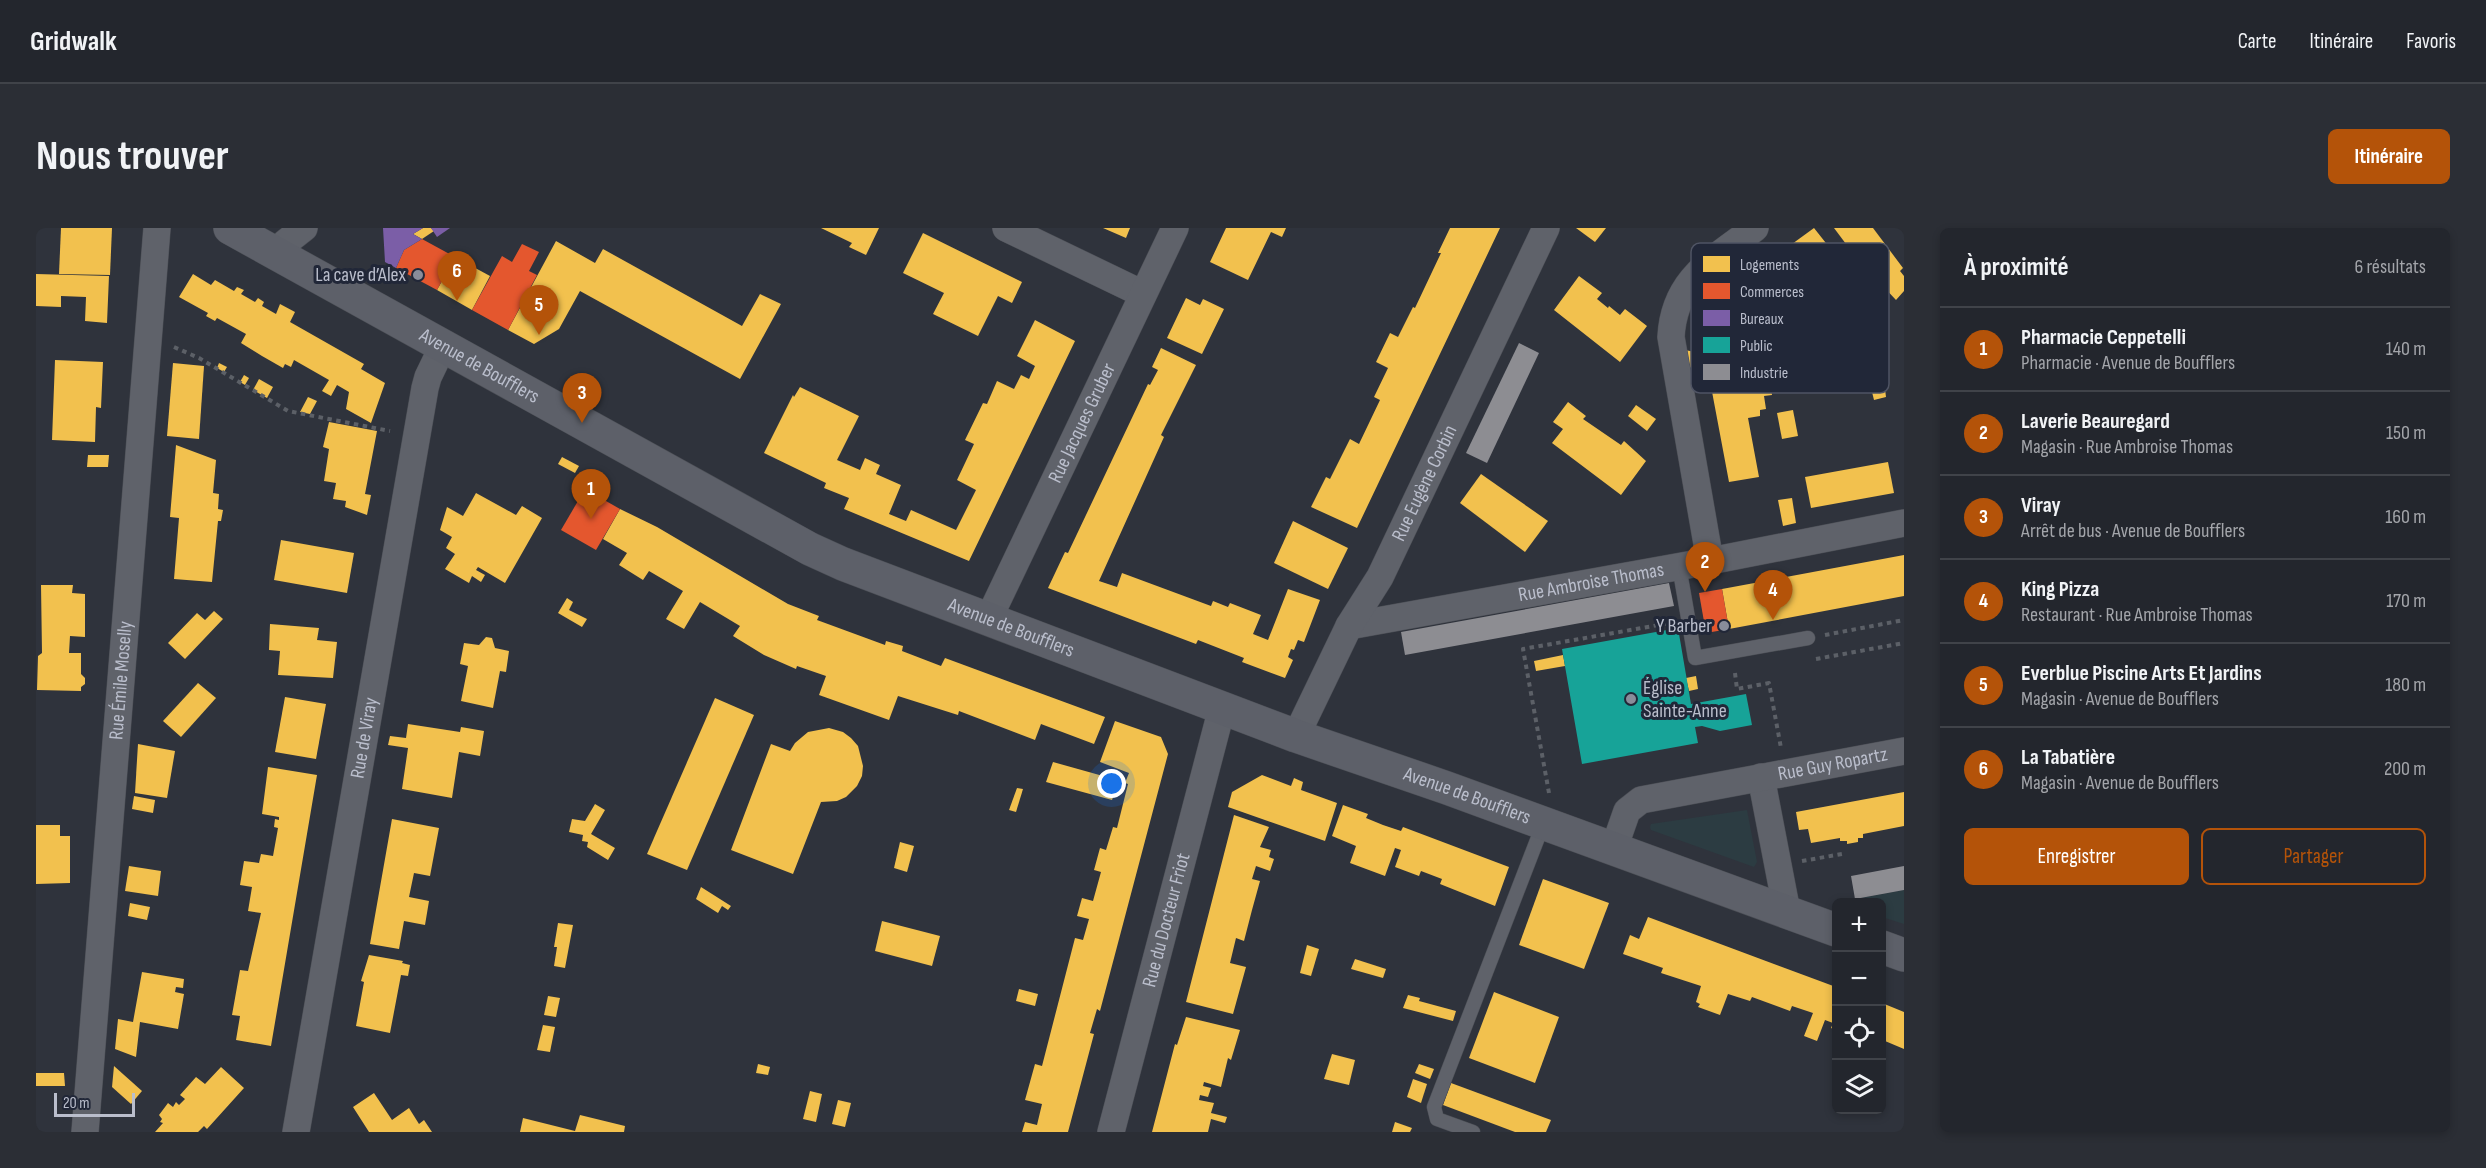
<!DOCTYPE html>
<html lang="fr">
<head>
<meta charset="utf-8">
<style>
	:root { --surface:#23262d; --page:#2b2e35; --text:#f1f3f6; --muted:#a3a5aa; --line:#404349; --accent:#b45309 }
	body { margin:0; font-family:"Sofia Sans Condensed",sans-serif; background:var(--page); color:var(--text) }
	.controls { position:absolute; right:18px; bottom:18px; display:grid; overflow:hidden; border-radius:9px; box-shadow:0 3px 9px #0003 }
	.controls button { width:54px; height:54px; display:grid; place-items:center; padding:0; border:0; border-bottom:2px solid var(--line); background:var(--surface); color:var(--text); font:30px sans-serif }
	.scale { position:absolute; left:18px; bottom:15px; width:81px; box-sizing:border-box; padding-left:6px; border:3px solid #babecc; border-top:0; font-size:16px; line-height:21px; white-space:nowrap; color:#babecc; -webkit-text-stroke:4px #212738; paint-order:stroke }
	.you { position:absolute; left:1076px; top:556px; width:21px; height:21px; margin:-15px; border:4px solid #fff; border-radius:50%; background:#1a73e8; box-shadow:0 0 0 9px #1a73e833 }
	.badge { display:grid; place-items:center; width:39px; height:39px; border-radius:50%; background:var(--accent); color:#fff; font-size:20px; font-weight:700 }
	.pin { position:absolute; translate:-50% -50px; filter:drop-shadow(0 2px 3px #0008) }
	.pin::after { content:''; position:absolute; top:32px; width:21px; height:18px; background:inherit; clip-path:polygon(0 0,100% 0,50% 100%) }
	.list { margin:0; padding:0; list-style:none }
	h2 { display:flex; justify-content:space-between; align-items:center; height:78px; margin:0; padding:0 24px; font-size:26px }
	h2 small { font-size:20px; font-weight:400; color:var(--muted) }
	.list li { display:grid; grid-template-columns:39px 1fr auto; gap:18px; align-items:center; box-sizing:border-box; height:84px; padding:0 24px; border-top:2px solid var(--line) }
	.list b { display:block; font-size:22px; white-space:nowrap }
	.list p { margin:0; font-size:20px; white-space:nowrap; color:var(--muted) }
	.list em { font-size:20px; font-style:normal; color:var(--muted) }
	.actions { display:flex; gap:12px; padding:18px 24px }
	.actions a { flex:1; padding:14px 0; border:2px solid var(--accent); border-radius:9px; text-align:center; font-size:21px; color:var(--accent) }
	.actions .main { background:var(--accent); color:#fff }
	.icon { flex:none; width:33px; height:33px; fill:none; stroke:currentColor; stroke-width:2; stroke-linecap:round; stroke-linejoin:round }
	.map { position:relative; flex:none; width:1868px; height:904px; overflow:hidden; border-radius:9px }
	header { display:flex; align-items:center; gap:36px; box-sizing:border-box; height:84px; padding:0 30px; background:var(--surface); border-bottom:2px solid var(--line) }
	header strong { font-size:28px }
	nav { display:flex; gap:33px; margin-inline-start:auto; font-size:21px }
	.intro { display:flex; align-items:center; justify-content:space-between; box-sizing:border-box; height:144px; padding:0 36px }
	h1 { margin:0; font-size:42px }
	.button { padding:15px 27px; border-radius:9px; background:var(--accent); color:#fff; font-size:21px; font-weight:700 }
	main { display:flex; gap:36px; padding:0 36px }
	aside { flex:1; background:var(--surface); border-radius:9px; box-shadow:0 3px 9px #0003 }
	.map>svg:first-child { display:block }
	.green { fill:#2c3c42 }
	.homes { fill:#f2c14e }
	.shops { fill:#e4572e }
	.offices { fill:#7b5ea7 }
	.public { fill:#17a398 }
	.industry { fill:#8d8d92 }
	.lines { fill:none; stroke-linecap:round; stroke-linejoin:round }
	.lane-casing { stroke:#4b4e55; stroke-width:15 }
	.street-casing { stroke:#4b4e55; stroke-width:28 }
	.secondary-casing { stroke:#4b4e55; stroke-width:34 }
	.path { stroke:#5c6067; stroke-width:4; stroke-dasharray:4.5 4.5; stroke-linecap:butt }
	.lane { stroke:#5f626a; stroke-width:14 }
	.street { stroke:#5f626a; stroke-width:27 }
	.secondary { stroke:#5d6069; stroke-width:33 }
	.poi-dot { fill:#898d9a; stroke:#212738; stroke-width:2 }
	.labels { text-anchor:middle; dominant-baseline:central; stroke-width:6; stroke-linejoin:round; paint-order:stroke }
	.poi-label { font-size:20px; fill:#babecc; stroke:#212738; text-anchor:end }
	.street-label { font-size:20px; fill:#babecc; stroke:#212738 }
	.key { fill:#212738; stroke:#4f5464; stroke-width:1.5 }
	.key-label { font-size:16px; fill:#babecc }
</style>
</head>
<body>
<header>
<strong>Gridwalk</strong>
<nav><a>Carte</a><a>Itinéraire</a><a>Favoris</a></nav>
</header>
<div class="intro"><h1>Nous trouver</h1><a class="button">Itinéraire</a></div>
<main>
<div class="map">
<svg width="1868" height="904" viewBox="0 0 1868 904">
	<rect width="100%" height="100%" fill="#2f333c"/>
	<!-- green -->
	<g class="green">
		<polygon points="1711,582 1721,634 1718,639 1615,602 1614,599 1615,596"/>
		<polygon points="1868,662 1868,696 1846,689 1846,674 1820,674 1819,671"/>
	</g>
	<!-- homes -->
	<g class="homes">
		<polygon points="25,0 76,0 74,47 23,46"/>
		<polygon points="387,0 395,0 398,3 386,11 377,6"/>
		<polygon points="785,0 843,0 830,27 813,19 816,15"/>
		<polygon points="1067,0 1094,0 1090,10"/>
		<polygon points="1190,0 1250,0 1246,9 1235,4 1212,52 1174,34"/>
		<polygon points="1414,0 1464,0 1321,300 1275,279 1290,249 1294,251 1314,211 1323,216 1344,172 1338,169 1352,140 1340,134 1354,105 1362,109 1377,79 1379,80 1405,25 1402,25"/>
		<polygon points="1540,0 1570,0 1559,14"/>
		<polygon points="1778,0 1801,29 1790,38 1793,42 1770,59 1763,50 1708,90 1720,106 1699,123 1692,120 1679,104 1690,96 1672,71 1680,65 1684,70 1745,24 1761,46 1772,37 1756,16"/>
		<polygon points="1798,0 1837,0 1867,40 1864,43 1868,48 1868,63 1860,72 1845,56 1841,59 1839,56 1831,61 1808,30 1816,24"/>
		<polygon points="887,5 986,54 976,75 962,68 942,108 897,86 908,65 867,45"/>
		<polygon points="520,13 559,35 567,21 706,98 724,66 745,76 704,151 544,63 523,101 498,116 472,102"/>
		<polygon points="419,29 454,48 436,82 401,62"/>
		<polygon points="0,46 73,48 71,95 49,93 50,69 25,68 25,79 0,78"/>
		<polygon points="157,46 175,57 179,52 198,63 201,59 208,62 205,66 219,74 222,70 228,74 226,78 240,86 244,76 259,84 254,94 328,136 325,141 349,155 335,195 310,181 313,164 301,157 295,168 286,163 293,152 258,132 255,139 249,136 247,140 226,128 205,115 210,106 181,90 179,93 170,88 172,85 143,69"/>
		<polygon points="1543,48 1566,65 1561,71 1572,80 1573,78 1584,87 1589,81 1611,98 1584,134 1518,82"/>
		<polygon points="1150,70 1164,77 1167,71 1188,81 1166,126 1131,110"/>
		<polygon points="999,92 1039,113 933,333 808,281 813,270 788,260 790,255 728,225 757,167 758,169 764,159 823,188 801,232 824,242 829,230 844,237 840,246 865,257 853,286 870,293 875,282 920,302 940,262 921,252 938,216 929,212 947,175 951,176 961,153 978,161 985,147 993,151 999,138 981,128"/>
		<polygon points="1125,120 1160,137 1125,207 1128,209 1063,353 1081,359 1086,345 1175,378 1177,373 1192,379 1194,375 1225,387 1217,406 1232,412 1252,361 1284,372 1268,414 1262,412 1258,422 1255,421 1252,429 1257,432 1249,450 1206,434 1208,430 1162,412 1160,416 1012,360 1029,324 1032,325 1112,156 1114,157 1122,142 1116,139"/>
		<polygon points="1649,122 1669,126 1671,136 1652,140"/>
		<polygon points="19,132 67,134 65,180 60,179 59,214 16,212"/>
		<polygon points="137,135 168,138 163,211 131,208"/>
		<polygon points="183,135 191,139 188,144 181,140"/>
		<polygon points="1713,146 1724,146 1734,153 1736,167 1728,168 1730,181 1724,182 1724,188 1712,190 1723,249 1693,254 1674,153"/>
		<polygon points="208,147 213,150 209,157 204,154"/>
		<polygon points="223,151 237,159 231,170 217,162"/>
		<polygon points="1849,161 1850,169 1838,172 1836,164"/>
		<polygon points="272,169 281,173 274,186 264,184"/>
		<polygon points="1532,174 1550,188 1547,191 1585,217 1588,213 1610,233 1585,267 1516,215 1527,201 1517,194"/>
		<polygon points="1600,177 1620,191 1611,203 1592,188"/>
		<polygon points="1757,182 1762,208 1746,211 1741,185"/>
		<polygon points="293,194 341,203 329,266 335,267 331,287 309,279 310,273 297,271 300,255 288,253 293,221 287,219"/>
		<polygon points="140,217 180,232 177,265 183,266 182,281 187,282 185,293 182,293 176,354 138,351 143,290 134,289"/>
		<polygon points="52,227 73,227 72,239 51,239"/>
		<polygon points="526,229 543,238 539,245 522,236"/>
		<polygon points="1852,234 1858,265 1775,280 1769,249"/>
		<polygon points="1445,246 1512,293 1489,324 1424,275"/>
		<polygon points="440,265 480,287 486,278 506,290 469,355 442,339 440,342 449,347 445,354 436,348 433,355 409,341 419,326 410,320 416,309 404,302 411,279 427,288"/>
		<polygon points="1756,270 1760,295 1747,298 1742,272"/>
		<polygon points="584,281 621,299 752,376 783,388 781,392 849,417 850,413 867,418 866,423 905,438 909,430 1069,489 1058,516 1005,496 999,512 923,483 922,487 862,468 853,492 783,467 790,448 761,438 760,441 728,427 697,408 704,398 664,374 648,401 630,391 647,363 613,343 607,352 583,337 591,325 567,311"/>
		<polygon points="1257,293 1312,320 1292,361 1238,335"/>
		<polygon points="245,312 318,325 311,365 238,352"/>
		<polygon points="1868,327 1868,368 1693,401 1686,361"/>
		<polygon points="5,357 37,357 36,365 49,366 49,409 34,408 33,425 45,425 45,446 49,450 49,456 45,459 45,463 1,462 2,428 6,425"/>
		<polygon points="531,370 537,374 533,382 551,391 546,399 522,385"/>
		<polygon points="178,383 187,391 149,431 132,415 161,385 169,392"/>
		<polygon points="234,396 283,400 281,412 301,414 297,450 242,447 244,423 233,422"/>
		<polygon points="450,409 456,410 459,420 473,423 470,444 464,443 457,480 425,473 432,438 424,436 428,415 443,417"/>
		<polygon points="1527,427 1529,438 1500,443 1498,433"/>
		<polygon points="1660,448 1662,461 1653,463 1650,450"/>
		<polygon points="162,455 180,470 145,509 127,493"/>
		<polygon points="249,469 290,476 280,531 239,524"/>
		<polygon points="679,470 718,487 651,642 611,626"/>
		<polygon points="1079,493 1125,509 1132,526 1064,783 1061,781 1054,805 1058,806 1032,904 986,904 989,894 1001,897 1006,876 989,872 999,836 1006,838 1039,710 1047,712 1053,691 1041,688 1046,670 1057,673 1065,644 1058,642 1064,620 1070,622 1077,599 1081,600 1092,556 1089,555 1093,545 1064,534"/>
		<polygon points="372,496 424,504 425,499 448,503 444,528 423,524 416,570 366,561 372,520 352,517 354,508 370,510"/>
		<polygon points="793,500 807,504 815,510 822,518 827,538 826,548 821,558 810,569 801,573 785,574 757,646 695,622 735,516 754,523 759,515 772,504"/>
		<polygon points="102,516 139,523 131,570 99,565"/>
		<polygon points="1017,534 1067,548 1063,559 1079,564 1076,572 1010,554"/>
		<polygon points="232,539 281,547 235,818 200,812 204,788 196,787 204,742 212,743 225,685 212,683 216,659 204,657 208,633 223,635 225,626 237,628 242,600 238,599 239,591 243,592 243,589 226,586"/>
		<polygon points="1226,547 1255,558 1258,550 1267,554 1265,562 1301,575 1289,613 1192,579 1196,564"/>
		<polygon points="981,560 987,561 980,584 973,582"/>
		<polygon points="1868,564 1868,598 1827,606 1827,610 1822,610 1822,614 1811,616 1811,613 1804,613 1804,610 1775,615 1772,601 1763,602 1760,584"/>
		<polygon points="98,568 119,572 117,585 96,581"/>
		<polygon points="559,576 569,582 555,606 579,620 572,632 551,619 552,614 546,613 547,607 533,604 536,591 549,593"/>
		<polygon points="1307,577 1332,586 1330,590 1347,597 1365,603 1367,599 1473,639 1459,678 1404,656 1406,651 1385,643 1383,648 1359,639 1365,622 1359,620 1349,648 1314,635 1320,618 1296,608"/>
		<polygon points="1198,587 1233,599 1224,619 1235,622 1233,629 1238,631 1234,643 1220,638 1216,651 1224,653 1216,682 1208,713 1200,710 1194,735 1210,739 1197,786 1150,774"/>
		<polygon points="356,591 403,600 394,648 378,645 373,669 393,673 389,697 368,693 363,721 334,716"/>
		<polygon points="0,597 24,597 24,608 34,608 34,655 0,656"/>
		<polygon points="864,614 878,618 871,644 858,640"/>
		<polygon points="93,638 125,643 122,668 89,663"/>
		<polygon points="1507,651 1573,675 1548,741 1483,717"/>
		<polygon points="665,659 695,678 692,682 686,678 682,685 660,671"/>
		<polygon points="94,675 114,679 111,692 92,688"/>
		<polygon points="1612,689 1800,759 1800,802 1795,800 1797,795 1789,792 1781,813 1768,808 1777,785 1756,778 1754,783 1716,769 1714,773 1692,766 1684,787 1662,779 1664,776 1660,774 1665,758 1625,745 1627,740 1587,726 1594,707 1603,711"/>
		<polygon points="846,693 904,708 896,738 839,723"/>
		<polygon points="522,695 537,697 529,740 518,738 521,719 518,719"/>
		<polygon points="1271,717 1283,721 1275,748 1264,745"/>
		<polygon points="333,727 367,733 366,735 374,737 372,748 365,747 354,805 320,798 328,754 325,753"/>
		<polygon points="1319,731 1350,741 1347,750 1315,741"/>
		<polygon points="106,744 148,751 147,760 140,759 139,764 148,766 142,801 104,794 100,829 79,821 82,791 97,794"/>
		<polygon points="983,761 1002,766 999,778 980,773"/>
		<polygon points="1458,764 1523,789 1499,855 1433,830"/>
		<polygon points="1372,767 1384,770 1383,773 1420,783 1417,793 1367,780"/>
		<polygon points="512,768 524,770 520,789 508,787"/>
		<polygon points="1846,775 1868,784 1868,821 1849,813 1850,811 1846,810"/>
		<polygon points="1150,789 1204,802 1195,832 1192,830 1185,859 1168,854 1167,858 1175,860 1172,869 1164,867 1163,872 1178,875 1175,885 1191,889 1189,895 1175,891 1172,904 1116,904 1139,816 1141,817"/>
		<polygon points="507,797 519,799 514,824 501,822"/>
		<polygon points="1296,826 1319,832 1313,857 1288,851"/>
		<polygon points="722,836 734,839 732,847 720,845"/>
		<polygon points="1383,836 1398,841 1394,851 1379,845"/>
		<polygon points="78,838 106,863 95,876 76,859"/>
		<polygon points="185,839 208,860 171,901 168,898 162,904 119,904 127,895 124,894 126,891 123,887 132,875 137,879 140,874 143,877 149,871 144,867 160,849 169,856"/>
		<polygon points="0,845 28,845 29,858 0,858"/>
		<polygon points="1377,851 1391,856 1385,875 1371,869"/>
		<polygon points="1415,855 1515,892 1510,904 1479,904 1407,877"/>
		<polygon points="774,863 786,866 780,894 767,891"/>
		<polygon points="338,865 356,892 373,880 383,896 388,892 396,904 333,904 317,879"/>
		<polygon points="802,872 815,875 809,899 796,896"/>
		<polygon points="544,887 589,898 588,904 484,904 487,890 539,903"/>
		<polygon points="1359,894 1376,900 1374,904 1356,904"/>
	</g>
	<!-- shops -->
	<g class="shops">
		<polygon points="386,11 419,29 401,62 360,40 368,22"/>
		<polygon points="486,16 503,24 493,43 501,47 472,102 436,82 466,28 476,34"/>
		<polygon points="549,261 584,281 560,322 525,302"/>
		<polygon points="1686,361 1693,401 1670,405 1663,365"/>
	</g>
	<!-- offices -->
	<g class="offices">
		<polygon points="347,0 387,0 377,6 386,11 368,22 360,40 349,34"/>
		<polygon points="395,0 414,0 401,9"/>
	</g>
	<!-- public -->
	<polygon class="public" points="1642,400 1655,476 1710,466 1716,497 1684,503 1666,498 1659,499 1662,515 1546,536 1526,421"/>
	<!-- industry -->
	<g class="industry">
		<polygon points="1483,115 1503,125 1451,235 1430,225"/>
		<polygon points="1633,355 1638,378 1369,427 1365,404"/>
		<polygon points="1868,638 1868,662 1819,671 1815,648"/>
	</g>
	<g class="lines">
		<defs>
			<g id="lane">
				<polyline points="1643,338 1659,430 1772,410"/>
				<polyline points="1437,904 1401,891 1398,879 1508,594"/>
			</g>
			<g id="street">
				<polyline points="970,0 1107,66"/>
				<polyline points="241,27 249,15 268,0"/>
				<path d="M1674,333l-39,-224c3,-58 42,-77 84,-109"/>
				<path id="s1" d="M953,390l186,-390"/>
				<path id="s2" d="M1313,398l361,-65 194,-38"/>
				<path id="s3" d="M1260,508l53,-110 31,-49 166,-349"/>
				<polyline points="1725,549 1751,684"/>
				<path id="s4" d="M1578,620l13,-37 14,-11 263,-49"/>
				<path id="s5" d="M49,904l72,-904"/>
				<path id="s6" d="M260,904l129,-744 3,-11 15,-31"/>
				<path id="s7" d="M1075,904l111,-424"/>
			</g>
			<g id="secondary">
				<path id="s8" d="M194,0l580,321 33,15 453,172 151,52 389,142"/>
				<polyline points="1846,719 1868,727"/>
			</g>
		</defs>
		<!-- lane casing -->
		<use href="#lane" class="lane-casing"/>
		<!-- street casing -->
		<use href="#street" class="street-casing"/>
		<!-- secondary casing -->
		<use href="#secondary" class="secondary-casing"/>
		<!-- path -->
		<g class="path">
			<polyline points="138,119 163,130 252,183 354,203"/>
			<polyline points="1789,407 1868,392"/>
			<polyline points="1780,431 1868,415"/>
			<polyline points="1699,445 1701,461 1733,455 1745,520"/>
			<polyline points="1513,565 1487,421 1634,395"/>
			<polyline points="1766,633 1806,626"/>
		</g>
		<!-- lane -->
		<use href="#lane" class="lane"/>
		<!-- street -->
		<use href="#street" class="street"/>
		<!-- secondary -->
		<use href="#secondary" class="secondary"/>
	</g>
	<!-- markers -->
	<g class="poi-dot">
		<circle cx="382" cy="47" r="6"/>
		<circle cx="1688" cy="398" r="6"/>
		<circle cx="1595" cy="471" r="6"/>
	</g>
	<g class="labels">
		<!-- poi labels -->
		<g class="poi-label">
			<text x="370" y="47">La cave d’Alex</text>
			<text x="1676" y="398">Y Barber</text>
			<text x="1607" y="460" text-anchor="start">Église<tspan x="1607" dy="23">Sainte-Anne</tspan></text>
		</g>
		<!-- street labels -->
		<g class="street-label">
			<text stroke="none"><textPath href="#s8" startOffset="285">Avenue de Boufflers</textPath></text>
			<text stroke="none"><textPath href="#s1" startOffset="216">Rue Jacques Gruber</textPath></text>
			<text stroke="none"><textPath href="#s3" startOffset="284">Rue Eugène Corbin</textPath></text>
			<text stroke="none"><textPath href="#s2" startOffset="246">Rue Ambroise Thomas</textPath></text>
			<text stroke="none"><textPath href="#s8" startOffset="879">Avenue de Boufflers</textPath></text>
			<text stroke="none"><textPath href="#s5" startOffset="453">Rue Émile Moselly</textPath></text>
			<text stroke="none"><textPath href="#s6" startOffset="400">Rue de Viray</textPath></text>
			<text stroke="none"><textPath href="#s4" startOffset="252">Rue Guy Ropartz</textPath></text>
			<text stroke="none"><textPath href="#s8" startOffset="1365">Avenue de Boufflers</textPath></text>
			<text stroke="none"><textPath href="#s7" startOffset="219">Rue du Docteur Friot</textPath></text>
		</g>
	</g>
	<!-- legend -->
	<rect x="1655" y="15" width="198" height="150" rx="9" class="key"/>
	<rect x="1667" y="28" width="27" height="16" fill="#f2c14e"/>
	<rect x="1667" y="55" width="27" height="16" fill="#e4572e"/>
	<rect x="1667" y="82" width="27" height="16" fill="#7b5ea7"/>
	<rect x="1667" y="109" width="27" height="16" fill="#17a398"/>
	<rect x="1667" y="136" width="27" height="16" fill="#8d8d92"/>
	<g class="key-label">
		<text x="1704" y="42">Logements</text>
		<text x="1704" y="69">Commerces</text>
		<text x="1704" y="96">Bureaux</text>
		<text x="1704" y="123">Public</text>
		<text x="1704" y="150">Industrie</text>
	</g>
</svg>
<div class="controls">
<button>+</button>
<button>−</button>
<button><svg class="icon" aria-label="locate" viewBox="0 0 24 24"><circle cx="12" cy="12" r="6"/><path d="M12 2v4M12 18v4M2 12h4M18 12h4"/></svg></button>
<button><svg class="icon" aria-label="layers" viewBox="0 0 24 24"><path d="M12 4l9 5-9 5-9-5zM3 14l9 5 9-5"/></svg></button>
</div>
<div class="scale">20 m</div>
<div class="you"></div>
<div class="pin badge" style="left:555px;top:291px">1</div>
<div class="pin badge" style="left:1669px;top:364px">2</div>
<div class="pin badge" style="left:546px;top:195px">3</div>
<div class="pin badge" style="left:1737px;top:392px">4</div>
<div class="pin badge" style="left:503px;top:107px">5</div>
<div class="pin badge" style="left:421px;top:73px">6</div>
</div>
<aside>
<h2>À proximité<small>6 résultats</small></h2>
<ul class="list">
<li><span class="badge">1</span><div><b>Pharmacie Ceppetelli</b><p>Pharmacie · Avenue de Boufflers</p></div><em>140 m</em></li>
<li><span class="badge">2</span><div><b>Laverie Beauregard</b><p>Magasin · Rue Ambroise Thomas</p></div><em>150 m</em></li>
<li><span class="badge">3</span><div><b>Viray</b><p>Arrêt de bus · Avenue de Boufflers</p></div><em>160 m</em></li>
<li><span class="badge">4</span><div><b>King Pizza</b><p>Restaurant · Rue Ambroise Thomas</p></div><em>170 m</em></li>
<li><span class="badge">5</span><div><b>Everblue Piscine Arts Et Jardins</b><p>Magasin · Avenue de Boufflers</p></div><em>180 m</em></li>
<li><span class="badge">6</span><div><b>La Tabatière</b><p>Magasin · Avenue de Boufflers</p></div><em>200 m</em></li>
</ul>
<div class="actions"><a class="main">Enregistrer</a><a>Partager</a></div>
</aside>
</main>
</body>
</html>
